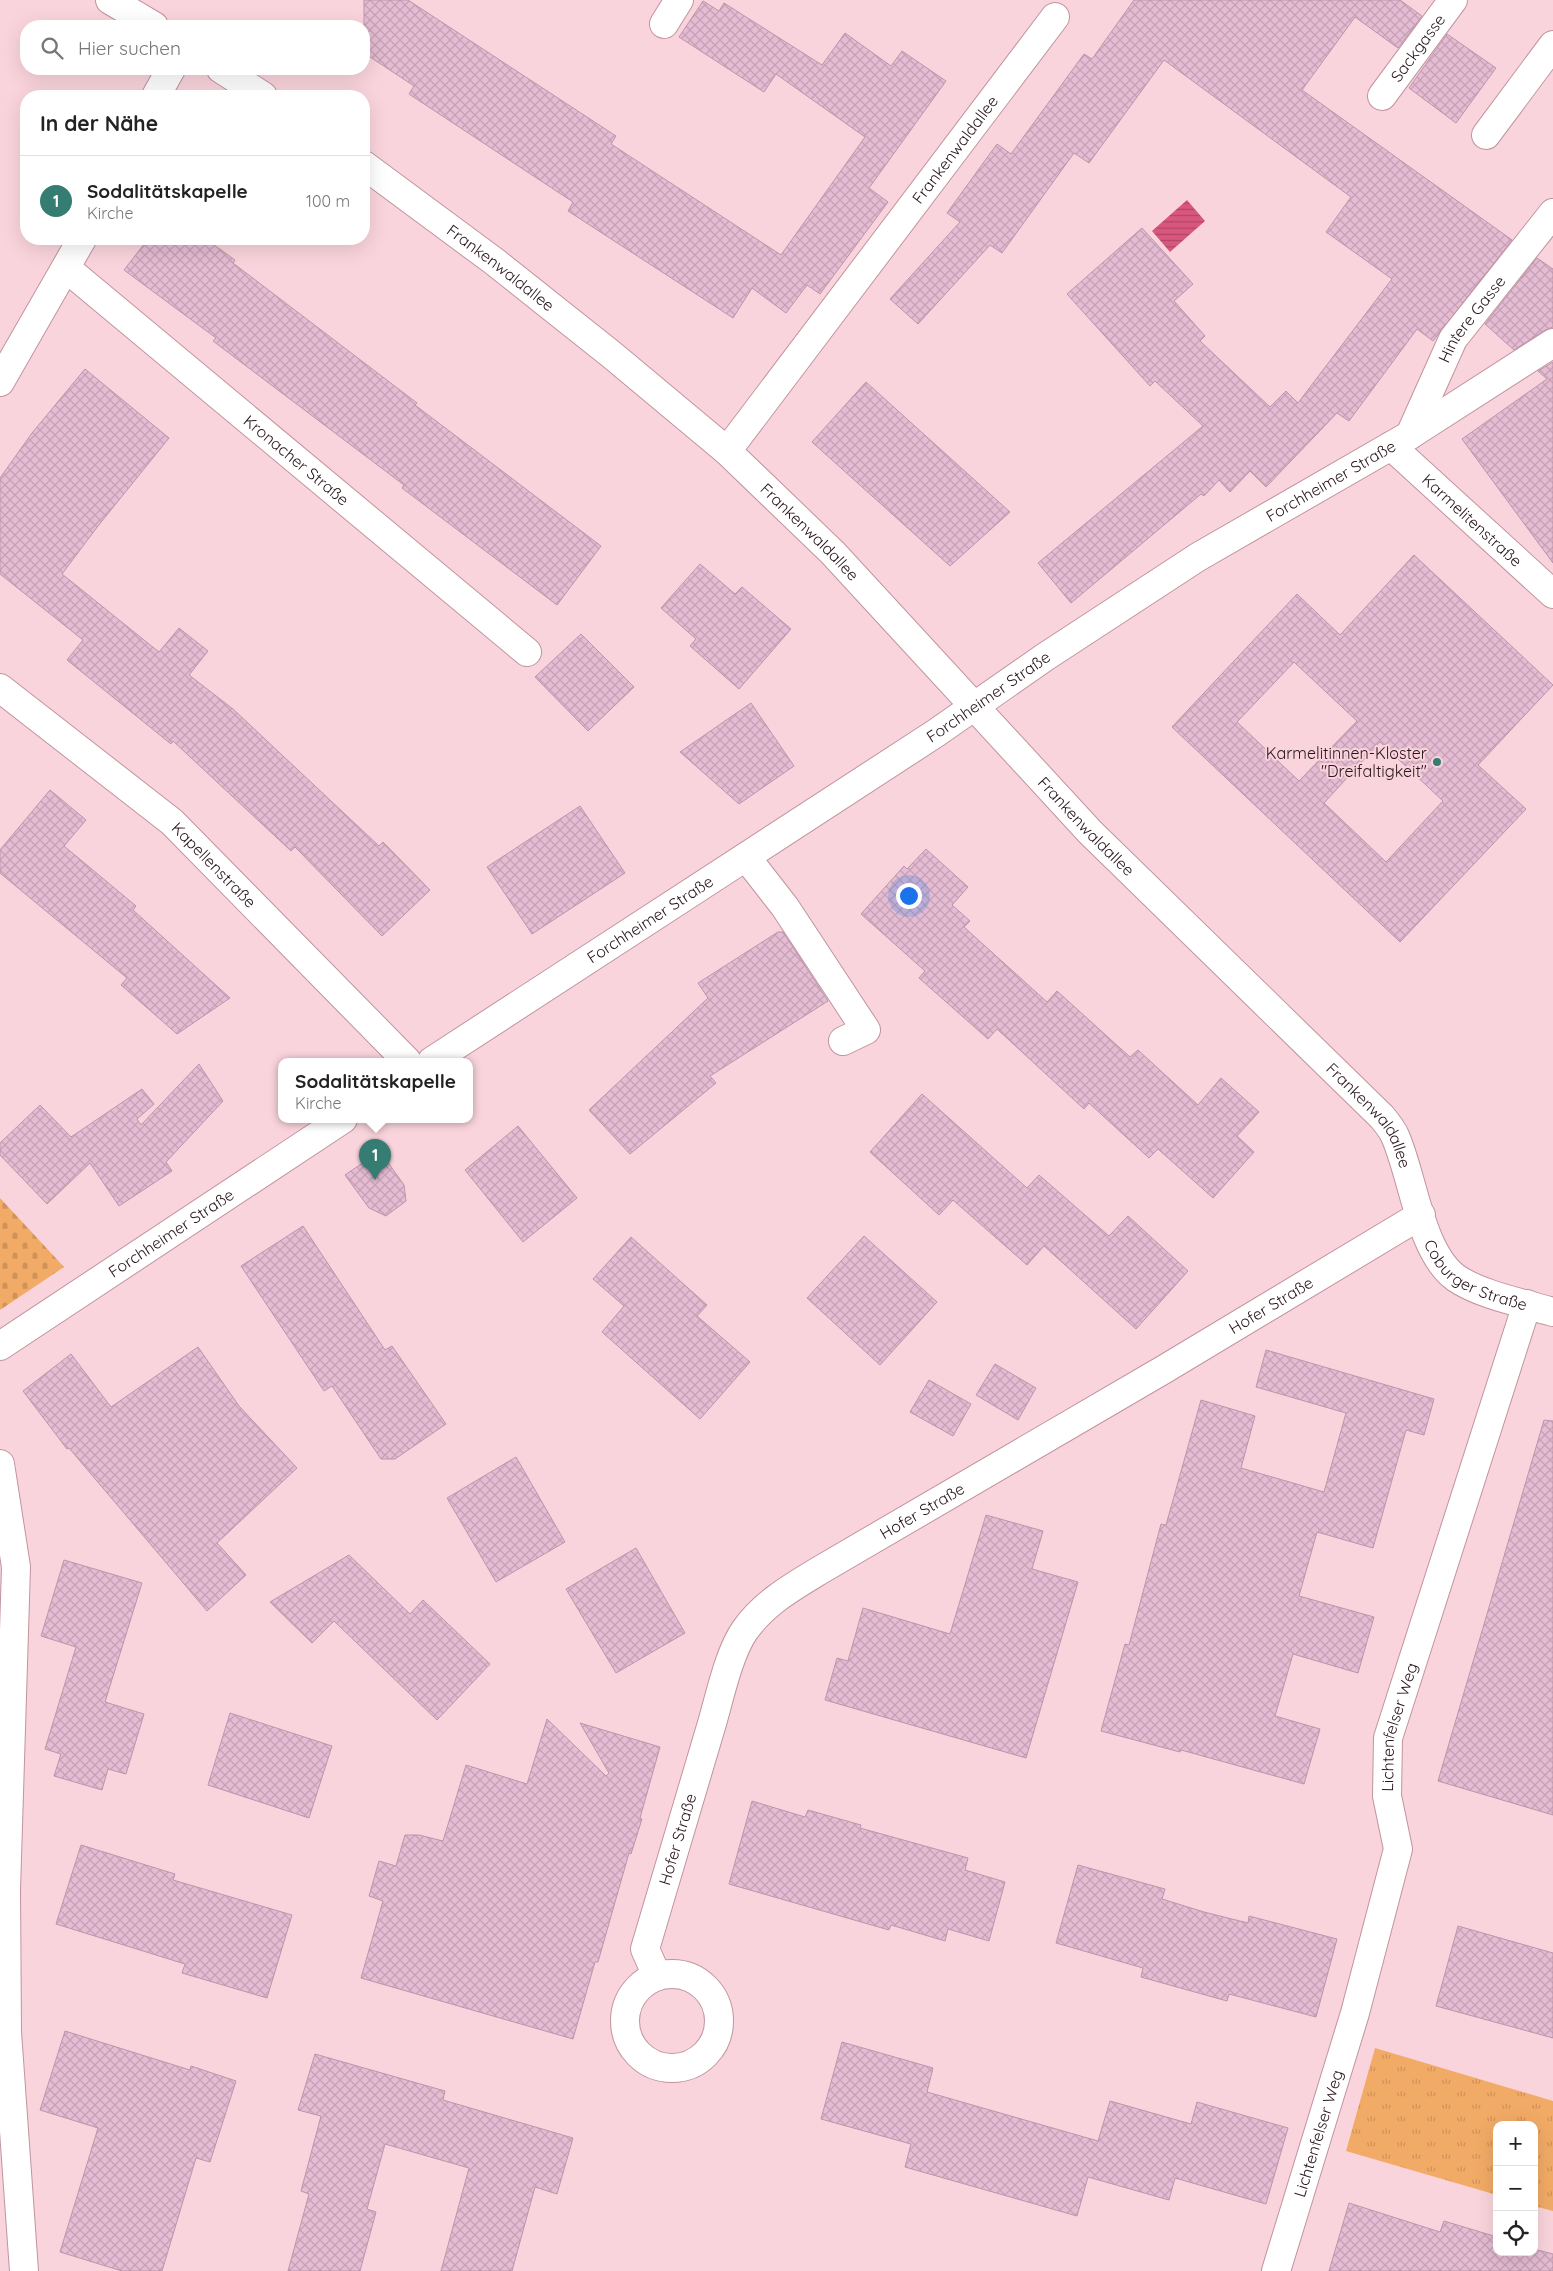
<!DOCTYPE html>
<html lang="de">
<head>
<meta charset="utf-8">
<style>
	:root { --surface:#fff; --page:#f6f6f6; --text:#222; --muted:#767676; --line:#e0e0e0; --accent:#357c73 }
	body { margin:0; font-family:Quicksand,sans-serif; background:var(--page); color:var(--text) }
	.controls { position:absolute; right:15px; bottom:15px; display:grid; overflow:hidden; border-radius:10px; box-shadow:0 5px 20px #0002 }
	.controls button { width:45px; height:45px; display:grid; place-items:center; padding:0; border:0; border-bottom:1px solid var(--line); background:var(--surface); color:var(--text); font:25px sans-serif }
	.you { position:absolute; left:908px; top:895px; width:18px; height:18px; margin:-12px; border:4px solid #fff; border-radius:50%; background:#1a73e8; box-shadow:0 0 0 8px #1a73e833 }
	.badge { display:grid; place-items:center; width:32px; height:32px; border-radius:50%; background:var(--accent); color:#fff; font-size:16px; font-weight:700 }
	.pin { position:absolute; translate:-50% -41px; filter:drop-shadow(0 1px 2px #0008) }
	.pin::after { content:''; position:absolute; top:26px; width:18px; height:15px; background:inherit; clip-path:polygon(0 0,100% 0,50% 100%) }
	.popup { position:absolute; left:278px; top:1058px; width:195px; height:65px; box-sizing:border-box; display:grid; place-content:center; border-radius:10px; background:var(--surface); filter:drop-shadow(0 1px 4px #0005); font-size:16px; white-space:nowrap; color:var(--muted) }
	.popup b { font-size:19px; color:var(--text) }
	.popup::after { content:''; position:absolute; left:50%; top:100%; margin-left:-10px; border:10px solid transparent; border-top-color:var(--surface) }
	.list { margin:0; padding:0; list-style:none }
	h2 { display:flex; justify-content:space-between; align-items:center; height:65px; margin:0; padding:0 20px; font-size:21px }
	h2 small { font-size:16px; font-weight:400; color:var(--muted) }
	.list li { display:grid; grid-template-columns:32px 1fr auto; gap:15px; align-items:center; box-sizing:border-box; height:90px; padding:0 20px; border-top:1px solid var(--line) }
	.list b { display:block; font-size:19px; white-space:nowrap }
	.list p { margin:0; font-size:16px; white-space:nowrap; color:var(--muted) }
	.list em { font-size:16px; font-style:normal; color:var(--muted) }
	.icon { flex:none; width:28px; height:28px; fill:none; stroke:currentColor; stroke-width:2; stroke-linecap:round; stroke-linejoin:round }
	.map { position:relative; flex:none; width:1553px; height:2271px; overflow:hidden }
	.search { position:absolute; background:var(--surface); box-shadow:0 5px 20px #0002; left:20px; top:20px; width:350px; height:55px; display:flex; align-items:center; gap:12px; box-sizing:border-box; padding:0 18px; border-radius:20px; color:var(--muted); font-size:19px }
	.panel { position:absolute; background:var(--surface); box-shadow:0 5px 20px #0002; left:20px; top:90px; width:350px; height:155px; border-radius:20px }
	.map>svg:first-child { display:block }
	.grass { fill:url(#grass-tufts) }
	.cemetery { fill:url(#cemetery-stones) }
	.water { fill:url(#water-rules) }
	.building { fill:url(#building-cross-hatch); stroke:#bc95ab; fill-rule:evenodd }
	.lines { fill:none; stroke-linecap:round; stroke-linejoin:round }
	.minor-casing { stroke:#c1949e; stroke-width:30 }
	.minor { stroke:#fff; stroke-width:28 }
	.poi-dot { fill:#357c73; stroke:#fad4dc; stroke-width:2 }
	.labels { text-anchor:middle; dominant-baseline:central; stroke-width:4; stroke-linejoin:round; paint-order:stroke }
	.street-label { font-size:16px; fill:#261519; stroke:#fad4dc }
	.poi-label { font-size:16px; fill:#261519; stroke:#fad4dc; text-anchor:end }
</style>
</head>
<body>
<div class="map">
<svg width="1553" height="2271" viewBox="0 0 1553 2271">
	<defs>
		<pattern id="grass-tufts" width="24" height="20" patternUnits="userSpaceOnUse" patternTransform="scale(1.25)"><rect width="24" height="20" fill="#f2ab66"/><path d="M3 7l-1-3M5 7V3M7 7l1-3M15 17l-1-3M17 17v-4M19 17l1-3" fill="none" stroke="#cf9258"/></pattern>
		<pattern id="cemetery-stones" width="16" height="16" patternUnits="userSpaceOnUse" patternTransform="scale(1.25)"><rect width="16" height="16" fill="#f2ab66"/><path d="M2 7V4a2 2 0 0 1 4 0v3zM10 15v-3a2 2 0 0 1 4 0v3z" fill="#cf9258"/></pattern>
		<pattern id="water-rules" width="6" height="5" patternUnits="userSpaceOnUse" patternTransform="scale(1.25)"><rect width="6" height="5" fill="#d9567e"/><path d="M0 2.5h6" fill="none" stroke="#b04666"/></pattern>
		<pattern id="building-cross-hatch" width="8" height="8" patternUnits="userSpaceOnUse" patternTransform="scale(1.25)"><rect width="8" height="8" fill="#e5bcd3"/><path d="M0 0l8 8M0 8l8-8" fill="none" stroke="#c4a1b5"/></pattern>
	</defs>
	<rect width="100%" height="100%" fill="#fad4dc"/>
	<!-- grass -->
	<polygon class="grass" points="1375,2048 1553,2101 1553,2211 1534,2206 1534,2125 1497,2125 1497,2195 1346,2151"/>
	<!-- cemetery -->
	<polygon class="cemetery" points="0,1198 64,1267 0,1310"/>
	<!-- water -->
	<polygon class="water" points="1187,200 1205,221 1170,252 1152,231"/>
	<!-- building -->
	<g class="building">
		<polygon points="364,0 408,0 616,136 611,144 781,255 865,137 776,74 764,92 679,37 703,1 719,11 724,3 822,65 845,33 891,66 902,51 946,81 869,188 888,202 820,294 807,285 786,313 752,288 733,318 568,211 573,202 409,94 414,86 364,53"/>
		<polygon points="1134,0 1400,0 1422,16 1398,48 1355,17 1302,90 1512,240 1433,341 1417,329 1349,421 1337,413 1266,487 1250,471 1230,492 1219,480 1204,496 1201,494 1071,603 1038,563 1203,426 1155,381 1150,386 1067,294 1142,228 1193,284 1174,301 1205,336 1200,341 1270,407 1286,391 1298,403 1392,279 1326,232 1351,197 1164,60 1089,163 1074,153 1002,253 990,245 918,324 890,299 960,222 947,213 997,144 1011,154 1084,54 1092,59"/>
		<polygon points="1447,34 1496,68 1456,123 1409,88"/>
		<polygon points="148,239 206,239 235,260 233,263 417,403 415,405 601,546 557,605 402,488 404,485 213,341 216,338 124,270"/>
		<polygon points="1537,258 1553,269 1553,327 1545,330 1514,350 1485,324"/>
		<polygon points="1553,362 1553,563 1462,439 1547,379 1538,371"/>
		<polygon points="85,369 169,438 98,526 62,574 159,652 179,628 208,651 189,675 233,709 379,846 383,842 430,890 382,936 295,847 291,851 173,741 171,744 67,660 83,640 0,574 0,478 32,433"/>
		<polygon points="866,382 1010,512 950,566 812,442"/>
		<path d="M1414,555l139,130 -75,80 48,44 -126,133 -228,-215 125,-133 43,41zM1294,662l63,59 -58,60 -62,-59zM1380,742l63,59 -57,61 -62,-59z"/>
		<polygon points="700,564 735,594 742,587 791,629 739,689 690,646 696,639 661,608"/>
		<polygon points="581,634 634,687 588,731 535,677"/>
		<polygon points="751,703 794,766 739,804 680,752"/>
		<polygon points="50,790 86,820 64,846 136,906 133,910 230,998 177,1034 121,985 127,978 0,873 0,850"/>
		<polygon points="580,806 625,873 532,934 487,867"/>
		<polygon points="926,849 968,887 952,905 970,921 964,927 1047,1002 1057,991 1130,1057 1138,1050 1198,1105 1221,1078 1259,1112 1237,1136 1254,1152 1213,1198 1158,1149 1149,1158 1089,1103 1084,1109 997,1029 988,1039 919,978 925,971 861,914 904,866 907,869"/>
		<polygon points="778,932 783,932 828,1001 710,1076 716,1083 630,1154 589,1110 708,998 698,983"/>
		<polygon points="199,1064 223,1101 166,1162 172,1171 119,1206 90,1163 47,1204 0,1155 0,1143 40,1105 71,1137 142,1089 154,1104 137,1119 141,1125"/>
		<polygon points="922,1094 1027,1188 1039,1175 1109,1236 1128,1216 1188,1271 1136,1329 1044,1246 1027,1265 953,1200 939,1215 870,1152"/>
		<polygon points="518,1126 577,1198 523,1242 465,1170"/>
		<polygon points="380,1151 404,1185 406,1201 386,1216 369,1208 345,1175"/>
		<polygon points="303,1226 385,1350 392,1346 446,1424 395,1459 381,1459 332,1386 324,1391 241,1266"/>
		<polygon points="864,1236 937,1302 880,1365 807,1298"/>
		<polygon points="631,1237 707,1305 697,1316 750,1362 700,1419 602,1332 624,1306 593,1279"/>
		<polygon points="198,1347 239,1406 297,1468 217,1543 246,1575 207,1611 69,1448 67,1449 23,1391 71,1354 111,1407"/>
		<polygon points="1266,1350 1434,1399 1424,1435 1406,1430 1373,1548 1317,1532 1299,1596 1374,1617 1358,1673 1293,1654 1275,1716 1320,1729 1304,1784 1181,1750 1180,1752 1101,1731 1125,1644 1129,1645 1161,1524 1166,1525 1201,1400 1255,1416 1241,1468 1324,1492 1346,1413 1256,1387"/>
		<polygon points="995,1364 1036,1388 1018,1420 976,1395"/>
		<polygon points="929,1380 971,1404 953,1436 910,1412"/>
		<polygon points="1544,1420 1553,1421 1553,1815 1438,1781"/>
		<polygon points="516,1457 565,1542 496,1582 447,1498"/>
		<polygon points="986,1515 1043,1531 1032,1569 1078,1582 1026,1758 825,1700 837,1658 848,1661 863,1608 950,1634"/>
		<polygon points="636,1548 685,1633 616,1673 566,1589"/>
		<polygon points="349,1555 410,1614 423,1600 490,1664 437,1720 334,1621 312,1643 270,1602"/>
		<polygon points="64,1560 142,1583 105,1702 144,1714 126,1774 108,1769 102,1790 54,1776 61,1754 45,1749 76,1647 41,1636"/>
		<polygon points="230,1713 332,1746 309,1818 208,1785"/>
		<polygon points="547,1719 606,1776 609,1773 580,1723 660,1747 640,1818 642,1819 631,1854 629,1853 598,1962 595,1962 573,2039 361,1978 383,1901 369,1896 379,1861 396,1866 405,1835 419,1835 443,1841 466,1765 527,1784"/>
		<polygon points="752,1801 805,1817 808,1810 861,1825 860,1828 968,1858 965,1870 1005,1882 989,1941 948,1929 945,1941 891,1925 889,1930 729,1884"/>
		<polygon points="81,1845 175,1874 173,1880 292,1915 267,1998 182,1973 185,1964 56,1924"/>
		<polygon points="1078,1865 1165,1889 1162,1899 1204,1912 1248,1923 1249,1916 1337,1939 1316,2017 1229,1994 1227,2001 1141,1977 1143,1968 1056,1943"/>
		<polygon points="1458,1926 1553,1953 1553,2038 1436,2006"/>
		<polygon points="65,2031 190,2070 191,2066 236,2081 210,2162 196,2158 162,2271 122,2271 60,2252 98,2128 40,2110"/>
		<polygon points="842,2042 933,2068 927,2092 1098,2141 1110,2101 1191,2124 1197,2102 1288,2128 1266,2204 1175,2178 1169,2200 1088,2177 1077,2216 905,2167 911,2144 821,2119"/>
		<polygon points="315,2054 445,2091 443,2100 573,2138 557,2194 535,2187 512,2271 441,2271 469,2168 385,2144 367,2209 376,2212 360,2271 288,2271 309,2194 301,2191 321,2116 298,2110"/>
		<polygon points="1349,2203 1440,2232 1444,2221 1497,2237 1497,2252 1534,2252 1534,2249 1553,2254 1553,2271 1329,2271"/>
	</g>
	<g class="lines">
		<defs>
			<g id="minor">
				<polyline points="110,0 154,26"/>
				<polyline points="664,24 679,0"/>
				<polyline points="221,69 263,96"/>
				<polyline points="156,96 171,69"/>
				<path id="s1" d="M1382,96l71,-96"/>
				<polyline points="1486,135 1553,45"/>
				<path id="s2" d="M364,165l131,97 117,93 115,96 106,102 257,279 292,285c5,6 10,12 13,19 18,40 25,116 61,142 25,17 67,25 97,34"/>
				<path id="s3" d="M66,268l461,384"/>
				<polyline points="0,382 82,239"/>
				<path id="s4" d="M1410,435l43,-96 100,-126"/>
				<path id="s5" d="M1391,446l162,148"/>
				<path id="s6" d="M727,451l328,-434"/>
				<path id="s7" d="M0,688l172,134 235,239"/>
				<polyline points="746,857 785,907 866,1030 843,1041"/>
				<path id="s8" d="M432,1061l504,-328 109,-76 153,-100 212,-122 143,-92"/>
				<path id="s9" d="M0,1346l343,-227"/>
				<polyline points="0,1464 16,1567 6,1890 7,2032 24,2271"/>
				<circle cx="672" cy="2021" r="47"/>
				<path id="s10" d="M657,1976l-12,-27c21,-73 43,-146 65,-219 9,-29 18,-76 35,-100 20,-28 49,-44 77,-61l341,-199 258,-155"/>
				<path id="s11" d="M1276,2271l79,-258 43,-164 -11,-53 1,-58 139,-434"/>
			</g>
		</defs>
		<!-- minor casing -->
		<use href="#minor" class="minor-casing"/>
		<!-- minor -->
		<use href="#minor" class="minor"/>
	</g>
	<!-- markers -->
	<circle class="poi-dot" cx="1437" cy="762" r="5"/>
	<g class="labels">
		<!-- street labels -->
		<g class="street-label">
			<text stroke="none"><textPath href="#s1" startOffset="60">Sackgasse</textPath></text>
			<text stroke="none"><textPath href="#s6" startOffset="378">Frankenwaldallee</textPath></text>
			<text stroke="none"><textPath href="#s2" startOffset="171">Frankenwaldallee</textPath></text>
			<text stroke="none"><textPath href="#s4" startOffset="132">Hintere Gasse</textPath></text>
			<text stroke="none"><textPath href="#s3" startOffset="300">Kronacher Straße</textPath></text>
			<text stroke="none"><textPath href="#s8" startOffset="1070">Forchheimer Straße</textPath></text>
			<text stroke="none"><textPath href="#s5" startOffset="110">Karmelitenstraße</textPath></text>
			<text stroke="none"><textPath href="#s2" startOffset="578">Frankenwaldallee</textPath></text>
			<text stroke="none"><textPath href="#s8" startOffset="665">Forchheimer Straße</textPath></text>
			<text stroke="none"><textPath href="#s2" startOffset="982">Frankenwaldallee</textPath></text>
			<text stroke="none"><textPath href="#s7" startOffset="278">Kapellenstraße</textPath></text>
			<text stroke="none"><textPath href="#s8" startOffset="260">Forchheimer Straße</textPath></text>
			<text stroke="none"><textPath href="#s2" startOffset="1388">Frankenwaldallee</textPath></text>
			<text stroke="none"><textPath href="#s9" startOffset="205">Forchheimer Straße</textPath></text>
			<text stroke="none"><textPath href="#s2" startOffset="1591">Coburger Straße</textPath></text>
			<text stroke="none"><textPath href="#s10" startOffset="984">Hofer Straße</textPath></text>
			<text stroke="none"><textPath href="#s10" startOffset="579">Hofer Straße</textPath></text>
			<text stroke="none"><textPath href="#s11" startOffset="564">Lichtenfelser Weg</textPath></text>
			<text stroke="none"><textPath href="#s10" startOffset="144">Hofer Straße</textPath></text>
			<text stroke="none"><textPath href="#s11" startOffset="144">Lichtenfelser Weg</textPath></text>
		</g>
		<!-- poi labels -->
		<g class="poi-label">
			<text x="1427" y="753">Karmelitinnen-Kloster<tspan x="1427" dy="18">"Dreifaltigkeit"</tspan></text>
		</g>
	</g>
</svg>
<div class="controls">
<button>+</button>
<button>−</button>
<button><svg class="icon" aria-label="locate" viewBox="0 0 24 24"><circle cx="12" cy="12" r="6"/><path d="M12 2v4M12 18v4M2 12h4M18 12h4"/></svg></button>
</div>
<div class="you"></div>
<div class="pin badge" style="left:375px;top:1180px">1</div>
<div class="popup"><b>Sodalitätskapelle</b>Kirche</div>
<div class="search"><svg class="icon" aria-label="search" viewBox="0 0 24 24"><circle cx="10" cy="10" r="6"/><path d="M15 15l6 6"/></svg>Hier suchen</div>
<section class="panel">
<h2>In der Nähe<small></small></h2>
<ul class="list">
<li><span class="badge">1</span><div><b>Sodalitätskapelle</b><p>Kirche</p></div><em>100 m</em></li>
</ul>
</section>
</div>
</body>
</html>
